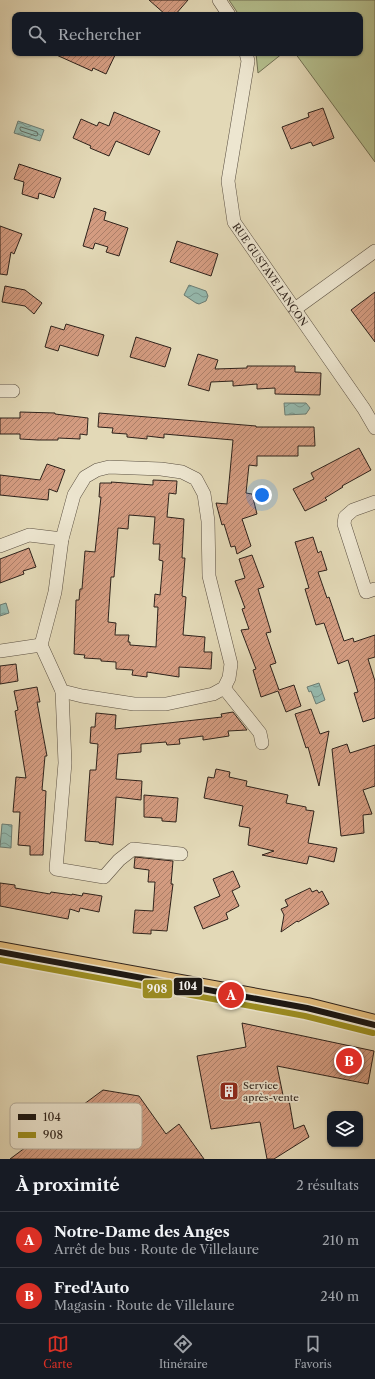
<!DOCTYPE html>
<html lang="fr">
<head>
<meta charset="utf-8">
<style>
	:root { --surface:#171b24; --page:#20242c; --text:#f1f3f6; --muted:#9ea1a6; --line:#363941; --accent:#d93025 }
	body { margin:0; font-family:"Libre Caslon Text",serif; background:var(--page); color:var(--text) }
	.controls { position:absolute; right:12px; bottom:12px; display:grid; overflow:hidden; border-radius:8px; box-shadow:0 1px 3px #0004 }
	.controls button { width:36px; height:36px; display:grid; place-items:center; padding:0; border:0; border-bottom:1px solid var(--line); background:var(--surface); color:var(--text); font:20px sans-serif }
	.you { position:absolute; left:262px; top:495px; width:14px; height:14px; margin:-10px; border:3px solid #fff; border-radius:50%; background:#1a73e8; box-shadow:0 0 0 6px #1a73e833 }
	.badge { display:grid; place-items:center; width:26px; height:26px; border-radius:50%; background:var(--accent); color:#fff; font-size:13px; font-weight:700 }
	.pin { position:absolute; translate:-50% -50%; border:2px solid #fff; box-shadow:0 1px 4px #0006 }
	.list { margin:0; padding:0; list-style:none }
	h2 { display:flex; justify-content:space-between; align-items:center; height:52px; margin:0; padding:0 16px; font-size:17px }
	h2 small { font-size:13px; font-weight:400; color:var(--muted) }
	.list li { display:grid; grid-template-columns:26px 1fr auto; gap:12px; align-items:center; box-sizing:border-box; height:56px; padding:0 16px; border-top:1px solid var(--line) }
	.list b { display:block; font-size:15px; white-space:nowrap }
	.list p { margin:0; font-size:13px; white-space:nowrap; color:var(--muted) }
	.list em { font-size:13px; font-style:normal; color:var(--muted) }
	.icon { flex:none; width:22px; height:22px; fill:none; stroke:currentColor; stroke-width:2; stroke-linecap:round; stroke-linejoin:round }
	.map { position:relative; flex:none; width:375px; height:1159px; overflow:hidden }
	.search { position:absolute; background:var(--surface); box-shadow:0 1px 3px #0004; left:12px; right:12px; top:12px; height:44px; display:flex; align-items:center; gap:10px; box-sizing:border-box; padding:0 14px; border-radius:8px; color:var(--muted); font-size:15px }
	.sheet { height:164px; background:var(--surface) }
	nav { display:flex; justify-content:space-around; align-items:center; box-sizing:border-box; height:56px; border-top:1px solid var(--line); background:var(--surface); font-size:11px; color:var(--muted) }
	nav a { display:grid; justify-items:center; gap:2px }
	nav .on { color:var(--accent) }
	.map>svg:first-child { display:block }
	.grass { fill:#b4bf8e; stroke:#717054 }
	.water { fill:url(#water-waves); stroke:#6c7d74 }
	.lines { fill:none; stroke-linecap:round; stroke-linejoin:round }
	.shore { stroke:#626e65; stroke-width:1 }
	.building { fill:url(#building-hatch); stroke:#2e221b; fill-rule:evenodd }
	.minor-casing { stroke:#5b5042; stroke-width:14 }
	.primary-casing { stroke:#2e221b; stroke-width:22 }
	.minor { stroke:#ede6d0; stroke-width:13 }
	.primary { stroke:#e2bc7c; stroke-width:20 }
	.bus-1-casing { stroke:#ede6d0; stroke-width:9 }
	.bus-2-casing { stroke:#ede6d0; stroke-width:9 }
	.bus-1 { stroke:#171412; stroke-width:6 }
	.bus-2 { stroke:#9d8f20; stroke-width:6 }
	.labels { text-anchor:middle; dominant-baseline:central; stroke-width:3.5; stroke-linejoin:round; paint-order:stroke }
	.street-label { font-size:10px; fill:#2e221b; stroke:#ede6d0 }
	.poi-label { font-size:10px; fill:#2e221b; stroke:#ede6d0; text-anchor:start }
	.key { fill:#ede6d0; stroke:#b4ab9a; stroke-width:1 }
	.key-label { font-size:11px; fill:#2e221b }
	.line-badge { stroke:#ede6d0; stroke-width:1.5 }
	.badge-label { font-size:11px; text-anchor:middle; font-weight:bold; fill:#fff }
</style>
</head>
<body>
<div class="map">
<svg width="375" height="1159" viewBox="0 0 375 1159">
	<defs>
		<pattern id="water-waves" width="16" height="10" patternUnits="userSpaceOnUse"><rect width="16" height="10" fill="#95baaf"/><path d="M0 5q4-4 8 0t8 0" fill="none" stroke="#7a978e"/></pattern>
		<pattern id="building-hatch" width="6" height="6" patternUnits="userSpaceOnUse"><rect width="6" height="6" fill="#d49c81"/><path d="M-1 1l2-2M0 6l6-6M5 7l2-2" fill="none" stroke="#ac7f69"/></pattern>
	</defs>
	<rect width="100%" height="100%" fill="#e3d9b7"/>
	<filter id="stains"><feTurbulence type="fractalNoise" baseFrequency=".005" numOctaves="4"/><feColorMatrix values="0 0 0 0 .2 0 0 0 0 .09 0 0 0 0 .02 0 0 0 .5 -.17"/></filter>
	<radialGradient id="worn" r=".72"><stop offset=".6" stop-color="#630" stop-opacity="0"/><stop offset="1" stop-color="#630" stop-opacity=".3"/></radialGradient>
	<!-- grass -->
	<g class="grass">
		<polygon points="229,0 375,0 375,162 295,53 360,53 360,15 239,15"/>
		<polygon points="256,53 283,53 258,73"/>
	</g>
	<!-- water -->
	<g class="water">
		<polygon points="18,121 44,130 40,141 14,133"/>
		<polygon points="189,285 206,291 208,296 206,301 199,304 196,303 184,295"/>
		<polygon points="284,403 306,403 310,408 306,414 285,415"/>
		<polygon points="6,603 9,613 0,616 0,605"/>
		<polygon points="319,683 325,700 316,704 311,691 309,692 307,687"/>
		<polygon points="2,824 12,825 11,848 0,847"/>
	</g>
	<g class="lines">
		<!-- shore -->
		<polygon class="shore" points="21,127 37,132 38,135 36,136 21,131 20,129"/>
	</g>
	<!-- building -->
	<g class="building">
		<polygon points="149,0 188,0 175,15 166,15"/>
		<polygon points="52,53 116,53 106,74 93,68 92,71"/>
		<polygon points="323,108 334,138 313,146 311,142 291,149 282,127 309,117 308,113"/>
		<polygon points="114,112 160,131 149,155 116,141 109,156 90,148 91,146 73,138 81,119 97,126 99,122 109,126"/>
		<polygon points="19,164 61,178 54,198 39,193 38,199 22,194 24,182 14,179"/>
		<polygon points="94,208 106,212 104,220 128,228 119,256 106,252 108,247 95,243 93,249 83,246"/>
		<polygon points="0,226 22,234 14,254 11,252 7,275 0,274"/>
		<polygon points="177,241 218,254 211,276 170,262"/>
		<polygon points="5,286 25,290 42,303 34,314 25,306 2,302"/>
		<polygon points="375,292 375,342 351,310"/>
		<polygon points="66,324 104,335 98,356 60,345 58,351 45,347 51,326 64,330"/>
		<polygon points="136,337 171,348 165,367 130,357"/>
		<polygon points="198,354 218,360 215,369 247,368 247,366 295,366 295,372 321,373 320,395 275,394 275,388 257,389 257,384 233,386 233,381 211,382 209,391 188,385"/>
		<polygon points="20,412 55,413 55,414 88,418 87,435 80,434 80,439 58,438 58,440 38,440 20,439 20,434 0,434 0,418 20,418"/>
		<polygon points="99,413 256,426 256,427 314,427 315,446 298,446 298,456 257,456 257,466 249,465 246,493 252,494 257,514 242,519 251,546 237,554 235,546 231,547 224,524 222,525 216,503 227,504 233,440 164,434 164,438 147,436 147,439 127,437 127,434 112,433 113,428 98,427"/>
		<polygon points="359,448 371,470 342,486 343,487 325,498 327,500 305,511 293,489 314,479 311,473"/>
		<polygon points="47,464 65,470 57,492 49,489 48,500 0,495 0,475 40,480"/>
		<path d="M153,480l24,1 -1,13 -7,-1 -2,24 17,2 -2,39h3l-3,38 4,1 -3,38 22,2 -1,15h8l-1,17 -32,-2v10l-32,-5v5l-15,-2 1,-5 -17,-1v-7l-15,-1v-2l-17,-1 1,-3 -11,-1 2,-54h3l1,-11h2l3,-38 10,1 6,-55h-2l1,-14h12l-1,-1 42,3zM129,515l26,2 -2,27h7l-1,16 4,1 -3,34 -5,-1 -1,13h4l-2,40 -26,-2v-3h-2l1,-7h-14l1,-12 -8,-1 3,-45h3l4,-49 10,1z"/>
		<polygon points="313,537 318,553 321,551 327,570 318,572 327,598 329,597 344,641 353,638 354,642 375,635 375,657 368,659 375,681 375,718 363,722 354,693 358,692 348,660 338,664 324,623 316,625 305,589 309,588 295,542"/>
		<polygon points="29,548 36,567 23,571 24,574 0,583 0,559"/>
		<polygon points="252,555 264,587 258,589 271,632 266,633 276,663 270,665 279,690 294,685 301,706 286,712 278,691 261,697 253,670 256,669 241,630 249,629 242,609 245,608 235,581 245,578 239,559"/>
		<polygon points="16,664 18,681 0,684 0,666"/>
		<polygon points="37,687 40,702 37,702 47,756 45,756 42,790 46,791 43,855 30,855 30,846 18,845 20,812 13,812 16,777 26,778 15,711 18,710 14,691"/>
		<polygon points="311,709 320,734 329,731 319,786 308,747 306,748 295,714"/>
		<polygon points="233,712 247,730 228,731 229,736 203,740 203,736 179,739 180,744 167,745 166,742 141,744 141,752 118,754 116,779 142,781 141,800 116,797 113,845 99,843 99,842 85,841 90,770 96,770 98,744 90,743 91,727 95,727 96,713 116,715 115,729 222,717 221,714"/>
		<polygon points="347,744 350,753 375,745 375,786 363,790 372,814 363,815 364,833 341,836 332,749"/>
		<polygon points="216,769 230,772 229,777 247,781 246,786 288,795 286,803 306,807 306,810 314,811 308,843 337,848 334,862 309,856 307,864 262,855 274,851 248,845 250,828 239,826 243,806 204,798 208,777 214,778"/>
		<polygon points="144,795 178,798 176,822 162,821 162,818 144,817"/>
		<polygon points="135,857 173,861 171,884 173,884 167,931 151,930 151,934 133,933 135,910 153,911 155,882 148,882 149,870 134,868"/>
		<polygon points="233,871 240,887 232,891 239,906 226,913 228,919 203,929 194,907 220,896 213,879"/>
		<polygon points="0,883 15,885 15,888 50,894 51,892 72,895 72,894 82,896 83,893 102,896 99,912 80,908 79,912 70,909 68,919 0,906"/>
		<polygon points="310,888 312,892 317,890 319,893 322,891 329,904 298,922 297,921 281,932 284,915 281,909 288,906 285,900"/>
		<polygon points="242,1023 374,1051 368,1084 277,1066 284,1100 289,1100 294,1129 304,1125 309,1137 274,1159 267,1159 260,1122 211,1129 197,1056 246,1047"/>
		<polygon points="103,1090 139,1096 166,1134 179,1124 204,1159 10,1159"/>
	</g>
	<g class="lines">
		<defs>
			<g id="minor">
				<polyline points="219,0 229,15"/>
				<path id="s1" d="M246,53l2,8 -20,120 6,41 130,187 11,19"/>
				<polyline points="295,309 375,251"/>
				<polyline points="0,391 13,391"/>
				<polygon points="109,467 161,469 182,472 196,479 204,494 208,521 209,576 231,664 229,678 224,688 213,694 166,704 134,704 82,696 62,691 41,645 55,592 62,539 74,495 85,477 97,470"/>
				<polyline points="375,502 353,510 345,517 344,524 366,592 375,589"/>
				<polyline points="0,546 29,535 62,539"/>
				<polyline points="0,651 41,645"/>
				<polyline points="224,688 260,733 262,743"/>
				<polyline points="62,691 65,763 56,869 104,877 119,860 133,849 181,854"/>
			</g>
			<polyline id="primary" points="0,952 307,1008 375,1025"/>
		</defs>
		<!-- minor casing -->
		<use href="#minor" class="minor-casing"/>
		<!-- primary casing -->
		<use href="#primary" class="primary-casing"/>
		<!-- minor -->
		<use href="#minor" class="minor"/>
		<!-- primary -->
		<use href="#primary" class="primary"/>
		<defs>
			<polyline id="bus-1" points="0,952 307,1008 375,1025"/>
			<polyline id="bus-2" points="0,960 305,1016 373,1033"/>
		</defs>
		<!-- bus-1 casing -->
		<use href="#bus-1" class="bus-1-casing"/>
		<!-- bus-2 casing -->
		<use href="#bus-2" class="bus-2-casing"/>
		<!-- bus-1 -->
		<use href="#bus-1" class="bus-1"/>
		<!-- bus-2 -->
		<use href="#bus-2" class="bus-2"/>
	</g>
	<!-- icons -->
	<defs>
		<symbol id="building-square" viewBox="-11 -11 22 22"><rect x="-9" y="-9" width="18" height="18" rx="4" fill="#8f2418" stroke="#ede6d0"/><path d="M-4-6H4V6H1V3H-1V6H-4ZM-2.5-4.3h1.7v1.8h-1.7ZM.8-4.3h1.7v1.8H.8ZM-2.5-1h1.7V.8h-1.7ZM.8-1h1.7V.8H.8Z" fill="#fff"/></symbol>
	</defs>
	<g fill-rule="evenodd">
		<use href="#building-square" x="218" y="1080" width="22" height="22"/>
	</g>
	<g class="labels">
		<!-- street labels -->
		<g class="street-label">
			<text stroke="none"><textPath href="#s1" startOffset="235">RUE GUSTAVE LANÇON</textPath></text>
		</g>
		<!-- poi labels -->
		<g class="poi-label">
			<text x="243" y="1085">Service<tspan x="243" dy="12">après-vente</tspan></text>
		</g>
	</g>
	<!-- legend -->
	<rect x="10" y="1103" width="132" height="46" rx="6" class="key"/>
	<rect x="18" y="1114" width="18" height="6" fill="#171412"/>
	<rect x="18" y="1132" width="18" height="6" fill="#9d8f20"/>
	<g class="key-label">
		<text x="43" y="1121">104</text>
		<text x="43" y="1139">908</text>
	</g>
	<g class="line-badge">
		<rect x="173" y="977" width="30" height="19" rx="4" fill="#171412"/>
		<rect x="142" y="979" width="31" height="20" rx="4" fill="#9d8f20"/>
	</g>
	<g class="badge-label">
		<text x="188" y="990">104</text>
		<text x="157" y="993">908</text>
	</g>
	<rect width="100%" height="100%" filter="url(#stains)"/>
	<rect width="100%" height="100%" fill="url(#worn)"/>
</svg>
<div class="controls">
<button><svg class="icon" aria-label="layers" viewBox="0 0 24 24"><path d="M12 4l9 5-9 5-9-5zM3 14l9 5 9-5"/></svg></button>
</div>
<div class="you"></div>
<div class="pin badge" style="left:231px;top:995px">A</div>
<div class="pin badge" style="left:349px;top:1061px">B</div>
<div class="search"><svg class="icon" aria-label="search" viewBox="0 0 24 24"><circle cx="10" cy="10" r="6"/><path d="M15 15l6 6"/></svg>Rechercher</div>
</div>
<section class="sheet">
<h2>À proximité<small>2 résultats</small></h2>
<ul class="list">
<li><span class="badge">A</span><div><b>Notre-Dame des Anges</b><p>Arrêt de bus · Route de Villelaure</p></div><em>210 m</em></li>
<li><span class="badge">B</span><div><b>Fred'Auto</b><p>Magasin · Route de Villelaure</p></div><em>240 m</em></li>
</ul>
</section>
<nav>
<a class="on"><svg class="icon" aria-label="map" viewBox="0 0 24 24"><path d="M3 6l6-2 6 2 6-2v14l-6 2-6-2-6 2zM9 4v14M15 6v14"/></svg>Carte</a>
<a><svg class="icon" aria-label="directions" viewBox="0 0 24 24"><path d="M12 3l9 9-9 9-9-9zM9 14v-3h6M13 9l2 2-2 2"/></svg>Itinéraire</a>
<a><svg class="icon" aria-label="saved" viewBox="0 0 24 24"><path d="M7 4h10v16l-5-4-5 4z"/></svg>Favoris</a>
</nav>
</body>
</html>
